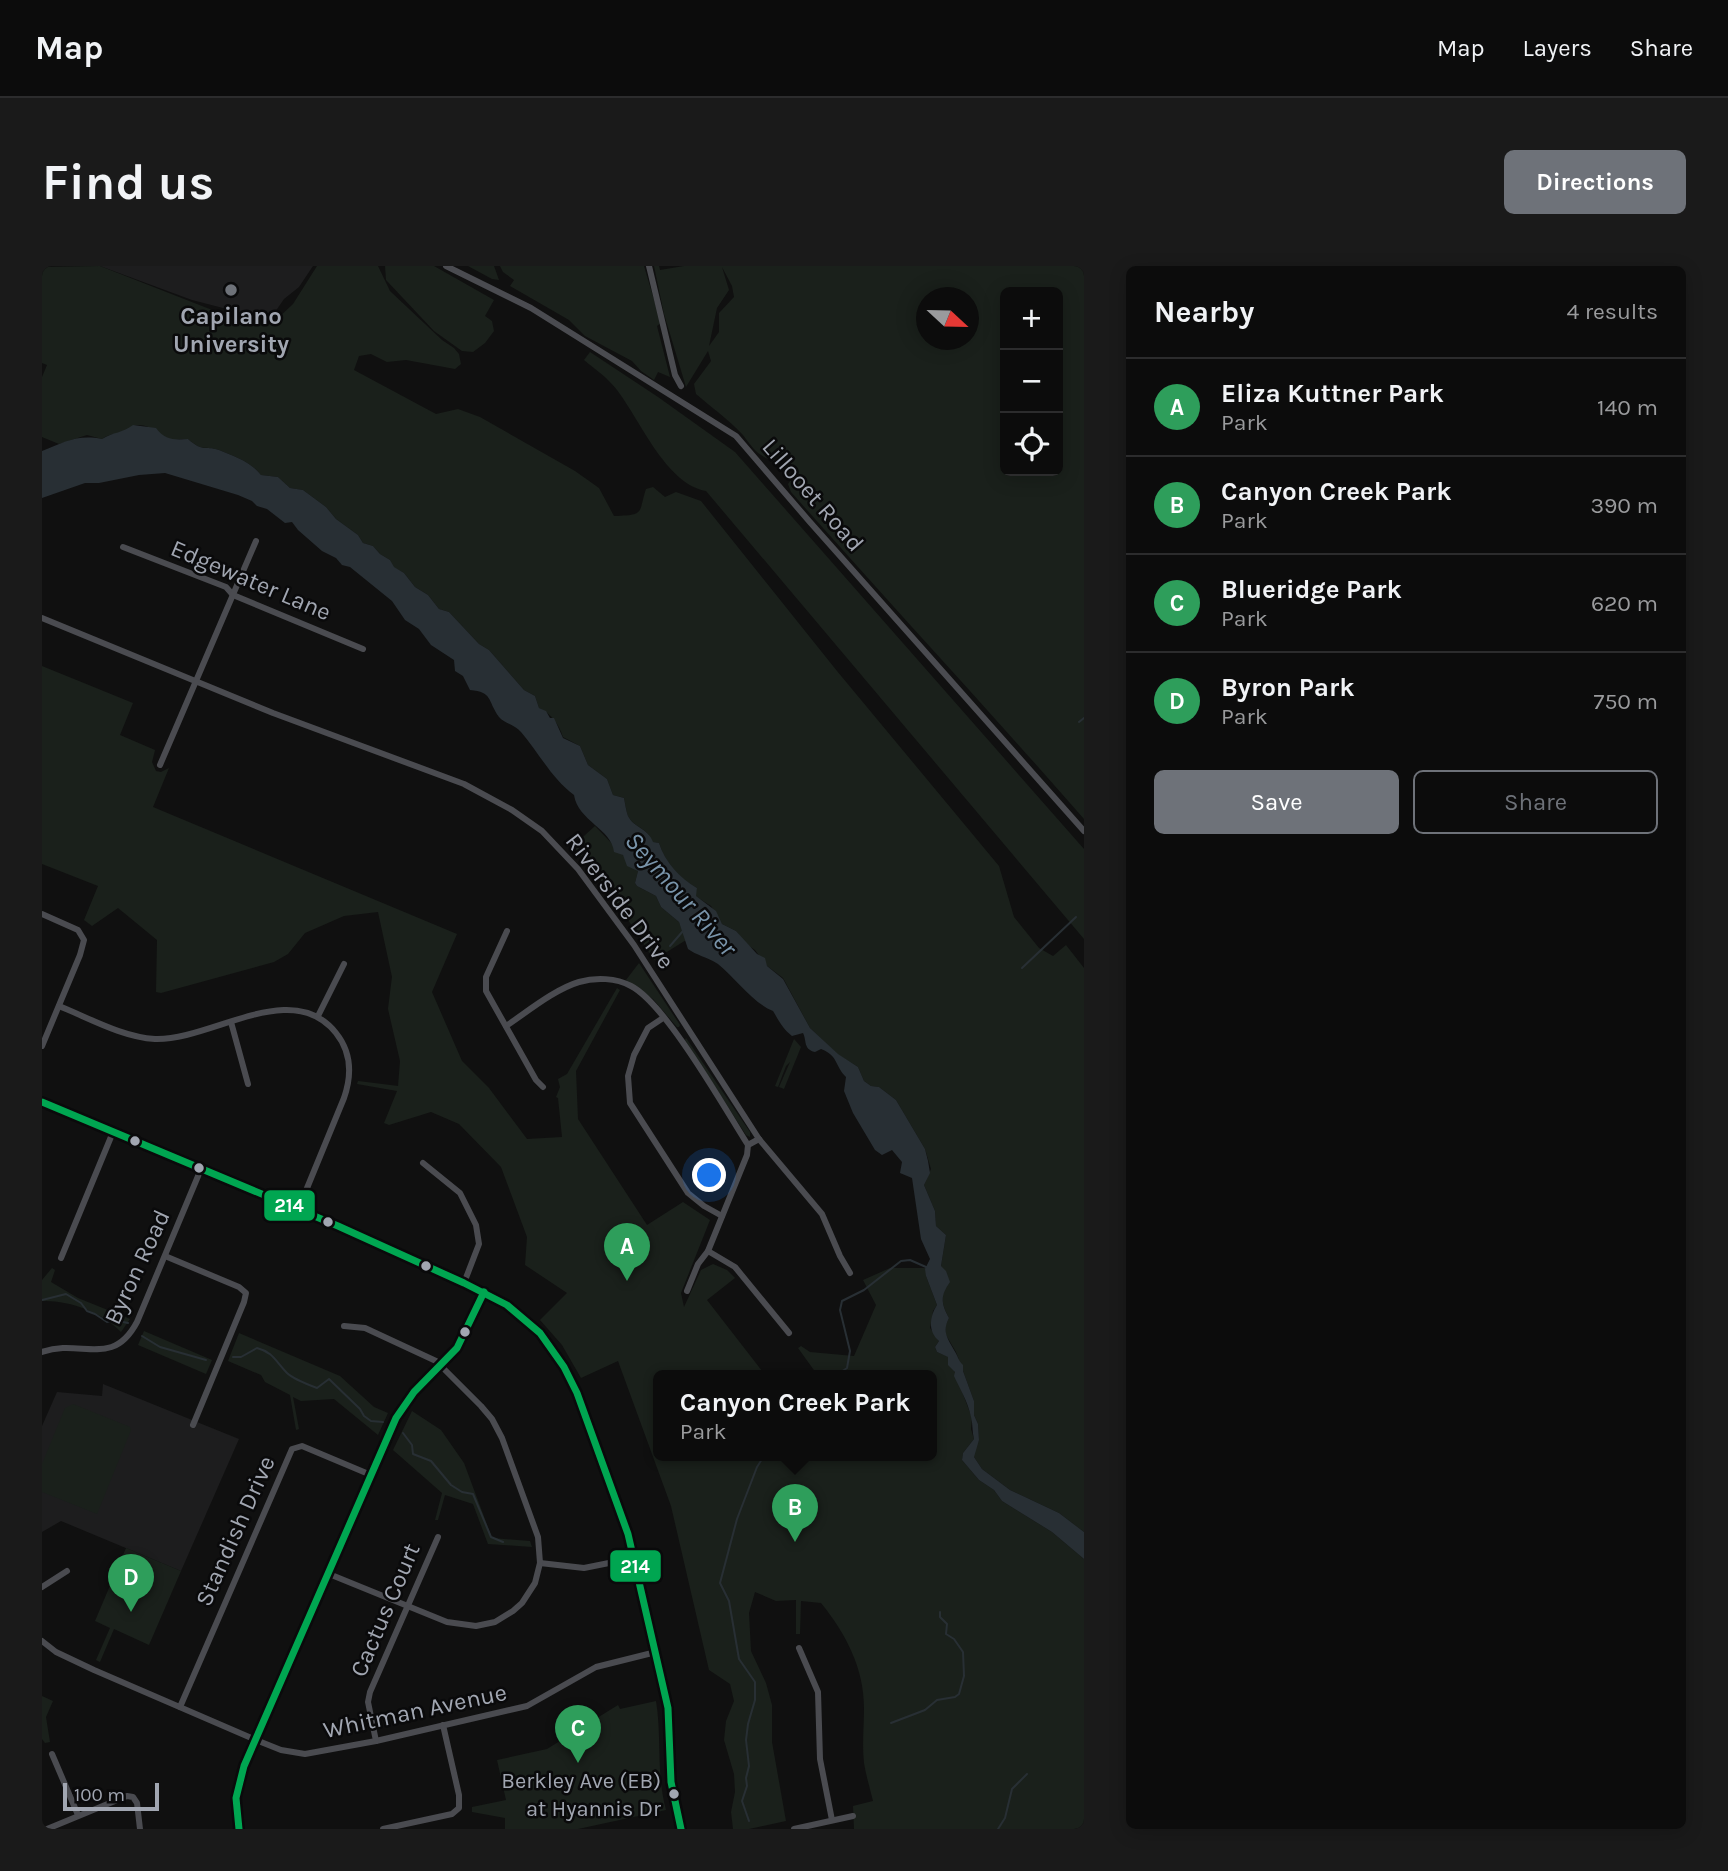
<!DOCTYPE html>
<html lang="en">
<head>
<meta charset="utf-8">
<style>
	:root { --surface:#0c0c0c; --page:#1a1a1a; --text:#f1f3f6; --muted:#9a9b9d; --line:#2c2c2d; --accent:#6e7279 }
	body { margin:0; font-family:Karla,sans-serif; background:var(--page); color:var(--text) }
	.controls { position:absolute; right:21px; top:21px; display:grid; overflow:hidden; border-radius:10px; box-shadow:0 4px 18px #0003 }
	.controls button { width:63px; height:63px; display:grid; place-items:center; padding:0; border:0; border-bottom:2px solid var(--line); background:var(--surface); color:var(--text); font:35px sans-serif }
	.compass { position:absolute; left:874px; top:21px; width:63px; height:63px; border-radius:50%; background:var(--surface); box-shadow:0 4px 18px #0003; rotate:112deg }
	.scale { position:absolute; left:21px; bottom:18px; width:96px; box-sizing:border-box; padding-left:7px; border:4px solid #a1a6b1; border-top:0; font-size:19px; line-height:24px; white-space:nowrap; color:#a1a6b1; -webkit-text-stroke:5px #0a0a0b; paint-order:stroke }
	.you { position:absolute; left:668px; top:910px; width:24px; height:24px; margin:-18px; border:5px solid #fff; border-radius:50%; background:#1a73e8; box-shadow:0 0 0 10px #1a73e833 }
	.badge { display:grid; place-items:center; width:46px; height:46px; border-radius:50%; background:var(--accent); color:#fff; font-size:23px; font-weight:700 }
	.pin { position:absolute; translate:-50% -58px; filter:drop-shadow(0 2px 4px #0008) }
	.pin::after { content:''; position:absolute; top:37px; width:24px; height:21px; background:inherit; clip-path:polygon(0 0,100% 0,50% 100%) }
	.popup { position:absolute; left:611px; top:1104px; width:284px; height:91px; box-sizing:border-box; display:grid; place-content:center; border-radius:10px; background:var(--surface); filter:drop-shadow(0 2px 5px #0005); font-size:23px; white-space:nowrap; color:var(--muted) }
	.popup b { font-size:26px; color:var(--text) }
	.popup::after { content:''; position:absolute; left:50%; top:100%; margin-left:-14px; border:14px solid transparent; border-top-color:var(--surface) }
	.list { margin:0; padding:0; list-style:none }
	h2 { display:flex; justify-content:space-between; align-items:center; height:91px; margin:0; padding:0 28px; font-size:30px }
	h2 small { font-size:23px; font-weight:400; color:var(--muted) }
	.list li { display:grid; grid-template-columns:46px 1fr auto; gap:21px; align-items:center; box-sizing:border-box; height:98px; padding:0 28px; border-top:2px solid var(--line) }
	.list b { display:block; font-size:26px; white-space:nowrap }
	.list p { margin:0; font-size:23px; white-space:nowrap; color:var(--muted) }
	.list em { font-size:23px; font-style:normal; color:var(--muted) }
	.actions { display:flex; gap:14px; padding:21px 28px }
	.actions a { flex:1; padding:16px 0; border:2px solid var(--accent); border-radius:10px; text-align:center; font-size:24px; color:var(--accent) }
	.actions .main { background:var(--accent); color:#fff }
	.icon { flex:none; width:38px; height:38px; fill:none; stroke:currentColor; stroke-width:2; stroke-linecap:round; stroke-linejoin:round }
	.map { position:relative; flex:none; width:1042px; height:1563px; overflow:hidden; border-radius:10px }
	header { display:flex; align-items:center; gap:42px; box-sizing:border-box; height:98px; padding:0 35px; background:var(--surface); border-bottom:2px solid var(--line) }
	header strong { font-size:33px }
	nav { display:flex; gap:38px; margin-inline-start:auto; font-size:24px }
	.intro { display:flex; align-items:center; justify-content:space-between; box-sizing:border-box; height:168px; padding:0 42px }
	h1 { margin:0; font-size:49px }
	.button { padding:18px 32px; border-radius:10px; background:var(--accent); color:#fff; font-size:24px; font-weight:700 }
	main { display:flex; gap:42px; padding:0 42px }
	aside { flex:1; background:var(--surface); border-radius:10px; box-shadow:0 4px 18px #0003 }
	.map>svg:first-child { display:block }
	.built { fill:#1d1d1e }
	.green { fill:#1a201b; fill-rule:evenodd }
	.water { fill:#282f34 }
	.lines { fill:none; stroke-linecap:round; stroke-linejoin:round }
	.stream { stroke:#282f34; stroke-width:2 }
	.minor { stroke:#4a4b50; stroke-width:6 }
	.bus-1-casing { stroke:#0a0a0b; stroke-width:12 }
	.bus-1 { stroke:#00a651; stroke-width:7 }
	.poi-dot { fill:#6e7279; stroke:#0a0a0b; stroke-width:2.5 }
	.bus-dot { fill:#a1a6b1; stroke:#0a0a0b; stroke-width:2.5 }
	.labels { text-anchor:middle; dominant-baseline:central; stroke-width:5; stroke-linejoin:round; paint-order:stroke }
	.bus-label { font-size:22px; fill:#a1a6b1; stroke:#0a0a0b; text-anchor:end }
	.poi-label { font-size:24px; font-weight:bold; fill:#a1a6b1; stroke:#0a0a0b }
	.street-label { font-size:24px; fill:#a1a6b1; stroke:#0a0a0b }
	.water-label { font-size:26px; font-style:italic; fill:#7994aa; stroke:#0a0a0b }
	.line-badge { stroke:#0a0a0b; stroke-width:2.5 }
	.badge-label { font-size:19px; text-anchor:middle; font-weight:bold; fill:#fff }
</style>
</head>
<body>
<header>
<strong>Map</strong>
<nav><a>Map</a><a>Layers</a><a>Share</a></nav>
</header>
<div class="intro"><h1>Find us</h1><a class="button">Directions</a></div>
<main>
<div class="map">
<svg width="1042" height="1563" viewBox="0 0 1042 1563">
	<rect width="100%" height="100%" fill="#101010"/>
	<!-- built -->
	<g class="built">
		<polygon points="58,0 271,0 257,21 242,33 231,49 224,53 150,34"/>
		<polygon points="61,1118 197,1173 139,1305 19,1255 0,1266 0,1160 15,1126 60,1130"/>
	</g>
	<!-- green -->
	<g class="green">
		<path d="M58,0l130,51 46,3 17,-16 24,-38h61l12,25 52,49 12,8 5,6 2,10 -6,5 -49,-9 -19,2 -16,-8 -12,2 -5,14 82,44 22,-5 22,8 95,54 24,17 15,28c32,-1 24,-3 32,-27l7,-2 12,10 11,-5 25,9 136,170 162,195 15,51 25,31 14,8 13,-11 18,23v564l-25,-19 -49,-23 -28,-21 -8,-12 -1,-4 6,-13 -1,-16 -4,-9v-14l-18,-49 -10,-17 -1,-9 4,-8c-6,-11 -10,-22 -2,-32l-6,-20 5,-31 -10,-9 -1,-15 -11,-26 7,-16 -6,-20 -29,-49 -17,-13 -8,-1 -7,-5 -6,-14 -21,-13 -27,-26 -27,-50 -16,-12 -12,-16 -9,-6 -10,-13 -14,-7 -11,-18 -16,-10 2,-8c-18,-10 -32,-26 -38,-45l-7,-1c-3,-14 -18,-14 -24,-26 -2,-5 -3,-13 -4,-18l-11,-3 -6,-16 -19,-14 -8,-19 -17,-9c-4,-12 -12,-24 -24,-29l-4,-12 -11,-6 -35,-40 -10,-6 -30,-32 -10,-3 -11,-14 -13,-8 -11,-14 -11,-6 -3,-7 -10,-6 -7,-8 -10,-3 -5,-8 -22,-16 -10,-12 -23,-17 -13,-2 -12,-11 -17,-2c-10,-13 -27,-19 -42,-25 -15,-5 -15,3 -31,-11 -7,0 -15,2 -22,-1 -10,-4 -15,-14 -29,-13 -7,1 -8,6 -14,8 -10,3 -10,-1 -21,6l-15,-4 -28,9 -17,-7v-60l5,-12 -5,-2v-96z"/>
		<polygon points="343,0 392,0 452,34 443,50 450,55 452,65 443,77 431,86 420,85 392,65 344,14"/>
		<polygon points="426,0 452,0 457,14 450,13"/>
		<polygon points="458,0 602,0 619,57 615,60 628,111 616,106 612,114 599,105 590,95 543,70 527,54 468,20 472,14 461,6"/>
		<path d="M612,0h5l1,4 24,-4h400v553c-96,-110 -196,-217 -293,-327l-3,-8 5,-7 3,1c-4,-16 -22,-14 -35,-23 -7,-4 -13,-14 -19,-21 -14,-15 -31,-27 -46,-40l-2,-10 17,-23 -3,-10 -22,36 -22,-73zM680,1l10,19 2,11 -15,16v19l-10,14 8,-38 12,-18zM963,26h53v179h-53zM884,32h42v42h-42z"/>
		<path d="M548,86l68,45 77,55 349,397v90l-378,-448c-40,-7 -66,-71 -89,-101 -9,-12 -21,-20 -33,-30z"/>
		<path d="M0,400l91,37 -13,32 35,15 -3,12 4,9 5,1 8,-4 -16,39 304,127 -25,58 30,69 27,27 38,51 35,-2 -4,-39 -2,-1 4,-10 -2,-8 9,-5 50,-86 3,2 -44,81 2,48 69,106 36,-23 27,18 -29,73 3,14 17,-37 12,-6 14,6 8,8 -28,22 59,76h-108v80h274v-80h-111l-5,-3 -18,-25 3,-2 9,6 44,4 22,-51 -13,-25 27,-12h36v8l11,29 -4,6 -3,17 9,13 -4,6 2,5 12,5 23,61 -1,11 3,10 -11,14 -1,7 17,20 15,10 8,11 50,31 32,27v270h-230l-1,-23 20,-5c-3,-13 -7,-25 -9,-38 -2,-18 0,-37 0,-55 0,-40 -18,-74 -43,-105l-20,-2 -1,33h-4v-34l-20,1 -21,-9 -6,21 2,38 15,32 6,22v37l14,79 -37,8h-16l-2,-17 4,-20 -1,-18 -10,-34 2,-19 8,-20 -4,-17 -21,-14 -38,-164 -53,-145 -37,17 -19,-33 -22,-25 27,-27 -42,-28 2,-28 -26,-70 -42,-43 -28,-12 -42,13 -5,-2 13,-32 -40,-7 1,-3 40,5 2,-25 -12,-52 4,-32 -14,-65 -34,4 -39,17 -17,21 -14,8 -113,31 -5,-1 1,-52 -39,-32 -26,18 -8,-6 14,-34 -56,-22z"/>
		<polygon points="553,560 596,605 593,617 595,620 614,630 619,641 637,656 644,674 612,694 566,623 531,580"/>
		<polygon points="597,697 638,759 637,761 635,761 611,733 584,714"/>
		<polygon points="644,772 708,866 708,871 704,869 643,774"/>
		<polygon points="752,773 759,781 742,823 737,821 748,796 744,800 736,821 733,820"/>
		<path d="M10,1002l3,2 -4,12 27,16 52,21 -9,13c-19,-20 -52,-32 -79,-31v-21z"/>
		<polygon points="102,1065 170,1094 164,1108 96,1079"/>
		<polygon points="197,1067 298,1110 332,1141 346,1147 336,1169 292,1133 259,1135 251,1131 257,1163 254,1164 248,1129 223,1116 219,1109 186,1095"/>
		<polygon points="31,1138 88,1161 89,1164 55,1248 0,1226 0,1198 23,1142"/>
		<polygon points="370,1145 399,1164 422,1197 450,1272 488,1275 490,1281 446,1278 431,1238 403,1229 396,1254 393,1254 400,1227 351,1184"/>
		<polygon points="84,1282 139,1305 107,1379 72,1363 58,1396 54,1394 68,1362 53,1355"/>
		<polygon points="0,1430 11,1435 4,1451 8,1476 3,1477 0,1473"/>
		<path d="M614,1435c6,36 0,73 10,109l-88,19h-73v-11l-33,-6v-5l34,-7 -9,-40 50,-11 71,-44 2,4z"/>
	</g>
	<!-- water -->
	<path class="water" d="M91,159l23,3c9,12 18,12 32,11 16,14 16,6 31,11 15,6 32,12 42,25l17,2 12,11 13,2 23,17 10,12 22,16 5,8 10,3 7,8 10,6 4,7 10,6 11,14 13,8 11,14 10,3 30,32 10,6 35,40 11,6 4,12 7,3 4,7h4l9,20 17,8 8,19 19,14 6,16 11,3c1,5 2,13 4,18 6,12 20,12 25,26l6,1c6,19 21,35 38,45l-1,8 20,15 6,13 14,7 21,23 8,4 2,8 16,13 27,49 28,26 20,13 6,14 7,5 8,1 17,13 29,49 3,12 2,12 -6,12 11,26 1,15 10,9 -5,31 5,5 4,11c-9,13 -10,20 -1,36 -7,13 -2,20 5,32 4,6 4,10 9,15v6l11,30v14l4,9 1,16 -5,17 8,12 28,21 49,23 25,19v27l-32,-27 -50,-31 -8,-11 -15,-10 -17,-20 1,-7 11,-14c-2,-7 -1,-15 -3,-22 -3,-15 -11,-28 -17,-41l1,-4 -7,-7v-8l-11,-5 -2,-5 4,-6c-11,-9 -10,-24 -2,-36l-11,-29 -1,-7 5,-10 -9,-20 -9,-61 -12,-5 2,-11 -10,-12 -10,5 -7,-5 -22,-37 -9,-22 2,-14c-12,-12 -7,-21 -25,-28l-6,3c-12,-3 -8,-11 -12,-19l-11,3c-10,-8 -13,-15 -19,-25 -20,-8 -38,-33 -55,-47 -11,-7 -22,-9 -30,-15l-9,-27 -18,-15 -5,-11 -19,-10 -2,-3 3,-12 -11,-5 -4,-11 -9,-3c-2,-23 -36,-31 -40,-57 -22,-16 -35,-42 -53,-63 -6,-7 -17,-9 -22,-15 -12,-17 -6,-25 -29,-27l-7,-14 -8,-5 -1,-11 -23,-15 -12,-16 -14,-9 -13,-19 -42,-34 -8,-2 -6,-7 -14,-7 -24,-21 -6,-8 -7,1 -18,-14 -10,-3 -5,-5 -14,-6 -73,-22 -26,2 -40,8h-14l-43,15v-47c22,-9 36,-17 60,-12 11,-7 21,-6 31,-14z"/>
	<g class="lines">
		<!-- stream -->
		<g class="stream">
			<polyline points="1037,456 1042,452"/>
			<polyline points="628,680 641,665"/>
			<polyline points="980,702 1034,651"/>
			<polyline points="0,1034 24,1028 39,1037 45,1045 53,1048 65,1056 72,1054 86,1057"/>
			<polyline points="100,1070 118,1081 164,1094"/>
			<path d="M191,1091h8l16,-9c16,4 19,14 30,25 6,6 22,12 30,15l12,-9 31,30 4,7 7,5 12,1"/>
			<polyline points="793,1110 805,1102 808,1085 798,1044 800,1035 822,1024 859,995 868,994 884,1001"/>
			<polyline points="361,1167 370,1179 371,1188 389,1195 409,1219 420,1226 431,1228 449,1271 461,1276"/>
			<polyline points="849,1457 883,1444 895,1434 913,1431 917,1428 922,1410 921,1386 912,1373 904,1368 905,1358 898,1351 898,1346"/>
			<polyline points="707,1555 700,1535 705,1520 704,1512 707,1500 704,1474 706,1458 713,1434 713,1416 697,1393 687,1335 678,1317 695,1253 715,1201 722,1190"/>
			<polyline points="956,1563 963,1552 970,1523 985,1508"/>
		</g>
		<!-- minor -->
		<g class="minor">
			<polyline points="404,0 489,42 694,170 767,255 1042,565"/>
			<polyline points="607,0 633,109 639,120"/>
			<polyline points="81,281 184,321 191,329 321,383"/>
			<polyline points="0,352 231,447 422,518 470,544 500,565 536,603 592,679 717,873 780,948 798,990 808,1007"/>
			<polyline points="118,499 214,275"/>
			<polyline points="0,648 36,664 42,674 38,689 0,780"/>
			<polyline points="465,665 444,711 444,725 494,814 501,821"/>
			<path d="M17,740c30,12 63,31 96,33 56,2 137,-62 181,-6 16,20 16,42 8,65l-46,112"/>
			<polyline points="276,750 302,698"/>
			<polyline points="621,752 606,762 592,789 586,810 588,837 646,927 662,940 680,950"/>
			<polyline points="189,756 206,818"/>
			<path d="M464,760c21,-14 49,-37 73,-44 17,-5 37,-4 52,4 35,18 94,123 117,159"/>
			<polyline points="0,836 296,960 422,1017 465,1039 498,1067 522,1101 535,1127 586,1268 626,1442 629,1516 639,1563"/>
			<polyline points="381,897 418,927 434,959 437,978 422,1017"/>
			<polyline points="666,985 693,1001 747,1067"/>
			<polyline points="123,990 197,1021 204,1027 202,1036 151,1159"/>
			<polyline points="19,992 71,866"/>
			<polyline points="645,1025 656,998 666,985 705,889 706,879 717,873"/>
			<path d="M0,1086c39,-14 70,17 95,-30l64,-153"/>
			<polyline points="498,1297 542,1302 592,1292"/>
			<polyline points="287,1308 405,1356 434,1360 453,1356 471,1345 480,1337 493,1317 498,1297 496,1271 460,1172 450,1153 439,1140 394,1095 323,1062 302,1060"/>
			<polyline points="0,1321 25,1305"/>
			<polyline points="0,1375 14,1386 52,1404 214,1474 239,1484 263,1488 334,1475 485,1440 554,1401 614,1386"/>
			<polyline points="757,1382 776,1426 778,1493 790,1554"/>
			<polyline points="138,1441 250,1183 260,1180 329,1209"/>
			<polyline points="334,1475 326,1436 328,1426 396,1271"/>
			<polyline points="10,1488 36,1549"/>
			<polyline points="5,1563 85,1530 91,1531 95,1537 98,1563"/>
			<polyline points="197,1563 194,1532 202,1500 354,1152 372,1126 415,1082 442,1026"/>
			<polyline points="341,1563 410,1548 417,1542 417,1529 401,1459"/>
			<polyline points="752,1563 811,1550"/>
		</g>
		<defs>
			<g id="bus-1">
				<polyline points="0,836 296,960 422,1017 465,1039 498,1067 522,1101 535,1127 586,1268 626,1442 629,1516 639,1563"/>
				<polyline points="197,1563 194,1532 202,1500 354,1152 372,1126 415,1082 442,1026"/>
			</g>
		</defs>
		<!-- bus-1 casing -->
		<use href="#bus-1" class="bus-1-casing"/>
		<!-- bus-1 -->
		<use href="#bus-1" class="bus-1"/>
	</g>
	<!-- markers -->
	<circle class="poi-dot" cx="189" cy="24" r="7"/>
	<g class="bus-dot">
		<circle cx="93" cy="875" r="6"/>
		<circle cx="157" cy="902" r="6"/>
		<circle cx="286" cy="956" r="6"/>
		<circle cx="384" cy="1000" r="6"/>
		<circle cx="423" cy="1066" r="6"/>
		<circle cx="632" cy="1528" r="6"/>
	</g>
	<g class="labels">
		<!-- bus labels -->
		<g class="bus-label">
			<text x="619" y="1515">Berkley Ave (EB)<tspan x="619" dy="28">at Hyannis Dr</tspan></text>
		</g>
		<!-- poi labels -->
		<g class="poi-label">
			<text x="189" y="50">Capilano<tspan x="189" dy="28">University</tspan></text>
		</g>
		<!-- street labels -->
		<g class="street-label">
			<text transform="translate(771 229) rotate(49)">Lillooet Road</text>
			<text transform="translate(209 314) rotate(23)">Edgewater Lane</text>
			<text transform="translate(578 635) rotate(53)">Riverside Drive</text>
			<text transform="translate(95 1001) rotate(-65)">Byron Road</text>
			<text transform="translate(193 1265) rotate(-66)">Standish Drive</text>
			<text transform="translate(343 1344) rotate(-67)">Cactus Court</text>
			<text transform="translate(373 1445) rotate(-12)">Whitman Avenue</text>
		</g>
		<!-- water labels -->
		<g class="water-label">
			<text transform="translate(639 628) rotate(49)">Seymour River</text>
		</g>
	</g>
	<g class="line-badge">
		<rect x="221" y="923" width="53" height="33" rx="7" fill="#00a651"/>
		<rect x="567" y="1283" width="53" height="34" rx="7" fill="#00a651"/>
	</g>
	<g class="badge-label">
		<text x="247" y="946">214</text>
		<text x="593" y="1307">214</text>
	</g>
</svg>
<div class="controls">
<button>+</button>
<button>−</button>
<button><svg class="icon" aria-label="locate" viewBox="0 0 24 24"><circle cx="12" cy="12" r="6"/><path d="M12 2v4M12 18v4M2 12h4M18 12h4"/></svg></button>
</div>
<svg class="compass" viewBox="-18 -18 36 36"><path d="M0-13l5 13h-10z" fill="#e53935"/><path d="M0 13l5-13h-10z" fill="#9a9b9d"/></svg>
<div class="scale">100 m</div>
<div class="you"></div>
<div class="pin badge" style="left:585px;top:1015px;background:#2e9e5b">A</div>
<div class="pin badge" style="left:753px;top:1276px;background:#2e9e5b">B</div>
<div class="popup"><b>Canyon Creek Park</b>Park</div>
<div class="pin badge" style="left:536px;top:1497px;background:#2e9e5b">C</div>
<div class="pin badge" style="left:89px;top:1346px;background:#2e9e5b">D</div>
</div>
<aside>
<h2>Nearby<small>4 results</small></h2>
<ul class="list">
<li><span class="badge" style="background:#2e9e5b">A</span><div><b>Eliza Kuttner Park</b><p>Park</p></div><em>140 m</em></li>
<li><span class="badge" style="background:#2e9e5b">B</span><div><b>Canyon Creek Park</b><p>Park</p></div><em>390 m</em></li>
<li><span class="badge" style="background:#2e9e5b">C</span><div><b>Blueridge Park</b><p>Park</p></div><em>620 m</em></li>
<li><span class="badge" style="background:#2e9e5b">D</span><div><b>Byron Park</b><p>Park</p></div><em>750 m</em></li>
</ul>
<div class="actions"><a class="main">Save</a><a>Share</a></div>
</aside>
</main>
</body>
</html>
